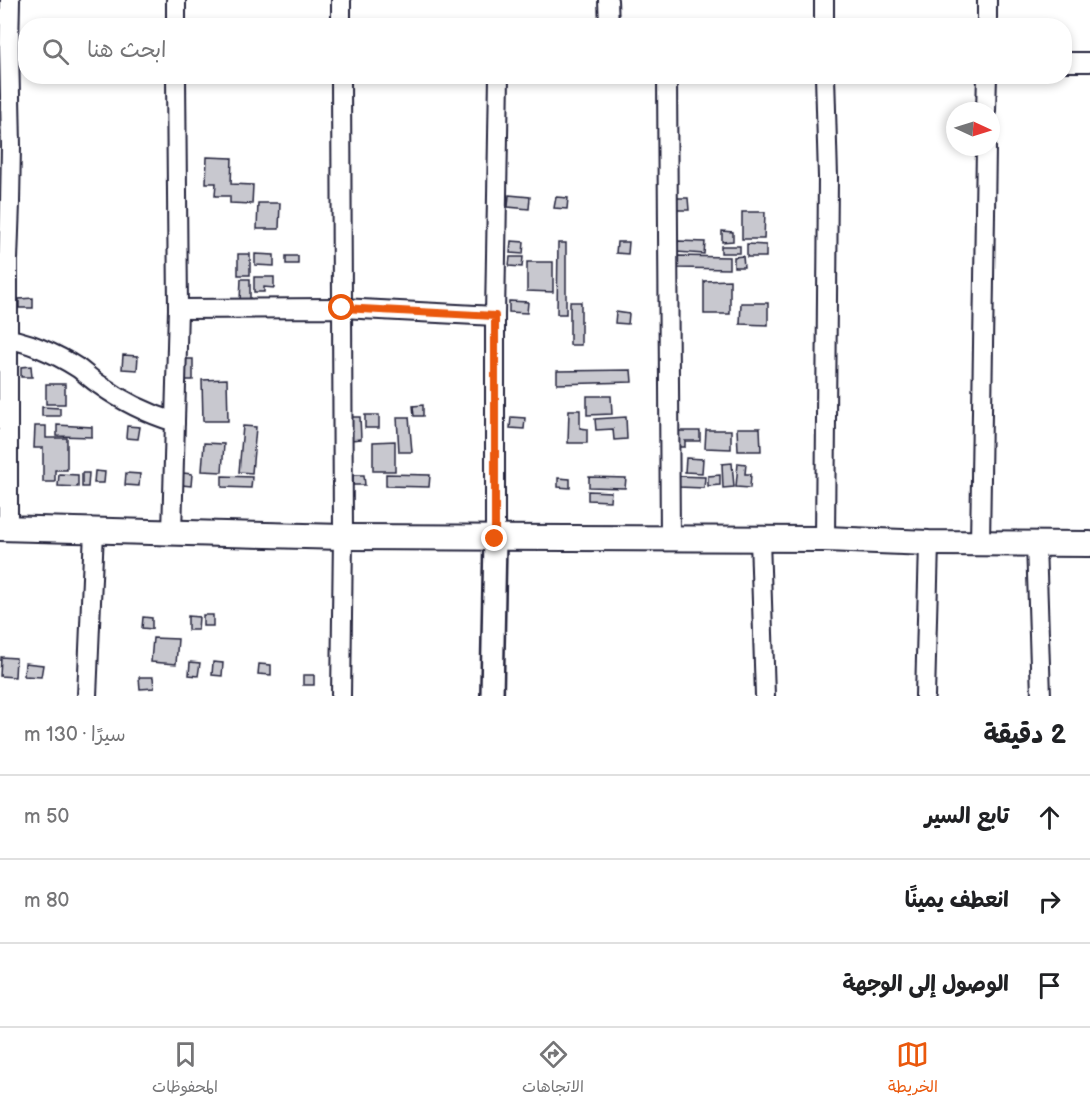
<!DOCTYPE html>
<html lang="ar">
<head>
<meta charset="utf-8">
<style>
	:root { --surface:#fff; --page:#f6f6f6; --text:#202124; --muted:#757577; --line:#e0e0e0; --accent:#ea580c }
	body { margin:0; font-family:"Balsamiq Sans","Playpen Sans Arabic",sans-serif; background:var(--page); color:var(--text); direction:rtl }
	.compass { position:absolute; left:946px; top:102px; width:54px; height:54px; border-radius:50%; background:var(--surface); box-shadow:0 3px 9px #0003; rotate:94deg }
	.stop { position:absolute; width:18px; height:18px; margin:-14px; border:4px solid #ea580c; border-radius:50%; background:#fff }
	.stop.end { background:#ea580c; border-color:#fff; box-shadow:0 2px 6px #0008 }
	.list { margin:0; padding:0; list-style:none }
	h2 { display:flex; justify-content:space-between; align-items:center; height:78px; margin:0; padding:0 24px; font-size:26px }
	h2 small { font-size:20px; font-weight:400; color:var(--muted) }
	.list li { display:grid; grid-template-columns:39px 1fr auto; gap:18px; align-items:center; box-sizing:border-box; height:84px; padding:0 24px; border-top:2px solid var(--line) }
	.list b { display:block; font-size:22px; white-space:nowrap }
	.list em { font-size:20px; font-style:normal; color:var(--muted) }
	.icon { flex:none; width:33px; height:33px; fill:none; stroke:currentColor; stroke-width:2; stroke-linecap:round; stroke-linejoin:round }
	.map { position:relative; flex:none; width:1090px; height:696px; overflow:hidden; direction:ltr }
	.search { position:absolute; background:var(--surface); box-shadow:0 3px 9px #0003; left:18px; right:18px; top:18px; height:66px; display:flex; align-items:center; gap:15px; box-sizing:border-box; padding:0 21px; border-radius:24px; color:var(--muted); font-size:22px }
	.sheet { height:330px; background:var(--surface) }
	nav { display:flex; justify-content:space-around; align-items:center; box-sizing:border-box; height:84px; border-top:2px solid var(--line); background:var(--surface); font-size:16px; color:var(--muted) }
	nav a { display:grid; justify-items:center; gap:3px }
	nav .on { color:var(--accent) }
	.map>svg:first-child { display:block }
	.building { fill:#c8c8cf; stroke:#22223b; stroke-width:1.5 }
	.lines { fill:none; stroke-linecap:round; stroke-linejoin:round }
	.minor-casing { stroke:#22223b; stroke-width:22 }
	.tertiary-casing { stroke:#22223b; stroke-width:26 }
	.secondary-casing { stroke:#22223b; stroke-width:28 }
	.minor { stroke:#fff; stroke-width:18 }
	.tertiary { stroke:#fff; stroke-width:21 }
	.secondary { stroke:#fff; stroke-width:24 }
	.route { stroke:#ea580c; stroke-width:8 }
</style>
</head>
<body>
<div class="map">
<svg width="1090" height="696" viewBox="0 0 1090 696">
	<rect width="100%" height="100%" fill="#fff"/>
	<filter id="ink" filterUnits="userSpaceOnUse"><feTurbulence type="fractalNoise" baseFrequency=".0167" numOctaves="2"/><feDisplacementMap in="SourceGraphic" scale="12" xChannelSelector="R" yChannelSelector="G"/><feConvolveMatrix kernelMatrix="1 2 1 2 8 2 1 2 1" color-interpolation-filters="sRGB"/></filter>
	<g filter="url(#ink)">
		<!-- building -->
		<g class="building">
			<polygon points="207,157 232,158 231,184 253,185 252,204 230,203 230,196 215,196 216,183 206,183"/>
			<polygon points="509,195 530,197 529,209 508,207"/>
			<polygon points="556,197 568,198 567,209 554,208"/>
			<polygon points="677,198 688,198 689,210 677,210"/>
			<polygon points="258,203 280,203 279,229 257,229"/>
			<polygon points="742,212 765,212 764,239 742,239"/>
			<polygon points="722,231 733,232 733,241 722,242"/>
			<polygon points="511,241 524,242 523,254 510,253"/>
			<polygon points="678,241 705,242 704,254 677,252"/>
			<polygon points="617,242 629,242 628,254 616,253"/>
			<polygon points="558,243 566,243 566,314 557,314"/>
			<polygon points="747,244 766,245 766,257 747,257"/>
			<rect x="721" y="246" width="19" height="7"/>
			<rect x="238" y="254" width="12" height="21"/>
			<polygon points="255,254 274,255 274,266 255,265"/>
			<rect x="286" y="256" width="12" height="8"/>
			<polygon points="678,256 729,257 729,269 678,268"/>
			<polygon points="743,256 744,267 734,267 734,257"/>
			<polygon points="510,257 523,257 522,267 509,266"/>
			<polygon points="527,262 553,262 553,292 527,291"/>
			<polygon points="254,277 274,277 274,288 264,287 264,292 254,292"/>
			<polygon points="241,279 250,279 250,301 240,301"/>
			<polygon points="730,280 730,314 704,314 704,281"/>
			<polygon points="33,298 33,308 19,308 19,299"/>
			<polygon points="509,301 528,302 527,313 509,312"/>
			<rect x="570" y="302" width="11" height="43"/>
			<polygon points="741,303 768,303 768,325 740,324"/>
			<polygon points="616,312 629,314 628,324 615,323"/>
			<polygon points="123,355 138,356 137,370 122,369"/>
			<rect x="183" y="359" width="10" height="21"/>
			<polygon points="31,366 32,377 21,377 21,367"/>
			<polygon points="631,370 632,382 557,384 557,371"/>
			<polygon points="227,379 228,421 203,421 202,380"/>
			<rect x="46" y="384" width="19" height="20"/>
			<polygon points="587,396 611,396 612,414 587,415"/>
			<polygon points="423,405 423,416 414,416 413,406"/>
			<polygon points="42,407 60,408 60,416 42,416"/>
			<polygon points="569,410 580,410 580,428 587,429 587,443 568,443"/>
			<rect x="365" y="415" width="14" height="13"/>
			<polygon points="350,417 360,417 361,439 351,440"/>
			<polygon points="397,417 409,417 412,452 399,452"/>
			<polygon points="511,417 525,418 524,429 510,428"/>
			<polygon points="626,417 627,439 614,440 613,429 596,430 595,419"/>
			<polygon points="57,425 92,427 92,437 57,436"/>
			<polygon points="35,426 46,426 46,438 67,438 67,470 55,470 55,482 43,482 43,448 34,448"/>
			<polygon points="127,426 140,427 138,439 126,438"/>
			<polygon points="243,426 256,427 252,473 239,472"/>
			<polygon points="737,428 760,428 761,451 738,451"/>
			<polygon points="706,430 731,430 731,449 705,448"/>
			<polygon points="675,431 700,431 700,441 685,441 685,447 676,447"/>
			<polygon points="395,441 395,471 373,471 373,442"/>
			<polygon points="204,443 224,444 222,472 202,471"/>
			<polygon points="686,458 703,459 702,473 685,472"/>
			<polygon points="732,463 734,487 723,488 722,464"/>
			<polygon points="738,463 746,464 745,474 751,474 750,488 736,487"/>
			<polygon points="95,471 105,472 104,483 94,483"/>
			<polygon points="82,473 89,473 88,487 82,487"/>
			<polygon points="126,473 140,474 139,486 125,485"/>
			<polygon points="183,473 192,474 191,486 182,485"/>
			<polygon points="59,474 78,475 78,487 58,486"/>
			<polygon points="386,474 430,475 429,487 386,486"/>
			<polygon points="353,475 364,475 365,485 353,485"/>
			<polygon points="720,475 720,485 708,486 708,476"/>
			<polygon points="222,476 252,477 251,488 222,487"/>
			<polygon points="678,476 705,477 704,488 678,487"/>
			<polygon points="589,477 626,478 625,488 589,487"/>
			<polygon points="558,478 570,479 570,488 558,487"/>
			<polygon points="588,491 611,492 610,501 588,500"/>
			<rect x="203" y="615" width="10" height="11"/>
			<polygon points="188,616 199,617 198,630 188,630"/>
			<polygon points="143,617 152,618 152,629 142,628"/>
			<polygon points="153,638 178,639 176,664 151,662"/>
			<polygon points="1,657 16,658 15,677 0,676"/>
			<polygon points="190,662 200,663 198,676 189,675"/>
			<polygon points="213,662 223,663 222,676 212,675"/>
			<polygon points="25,663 43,665 41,677 24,676"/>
			<polygon points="259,664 271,665 271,675 258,674"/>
			<rect x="303" y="675" width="11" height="10"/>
			<polygon points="139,677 153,677 154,688 140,689"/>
		</g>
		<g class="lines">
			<defs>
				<g id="minor">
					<polyline points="608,0 609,26"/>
					<polyline points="824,0 824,26"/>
					<polyline points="987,0 987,26"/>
					<polyline points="176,26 176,0"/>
					<polyline points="341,26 341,0"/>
					<polyline points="1064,62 1090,62"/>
					<polyline points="667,76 670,539"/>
					<polyline points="825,76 828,177 825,539"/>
					<polyline points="986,111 987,76"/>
					<polyline points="178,309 342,308 495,316"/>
					<path d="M0,338c24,1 58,17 78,30 7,5 14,12 22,17 22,16 49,29 75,37"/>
					<polyline points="8,529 8,260 10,203 11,146 9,47 10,0"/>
					<polyline points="172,533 178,309 176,76"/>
					<polyline points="495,539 495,316 499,76"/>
					<polyline points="760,539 765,696"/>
					<polyline points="980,544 986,147"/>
					<polyline points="1036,544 1041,696"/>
					<polyline points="87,696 94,531"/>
					<polyline points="341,696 343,537 341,76"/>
					<polyline points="925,696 929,543"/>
				</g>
				<polyline id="tertiary" points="492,696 495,539"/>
				<polyline id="secondary" points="0,528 343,537 825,539 929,543 1090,544"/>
			</defs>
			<!-- minor casing -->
			<use href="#minor" class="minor-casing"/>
			<!-- tertiary casing -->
			<use href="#tertiary" class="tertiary-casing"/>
			<!-- secondary casing -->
			<use href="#secondary" class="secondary-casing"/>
			<!-- minor -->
			<use href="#minor" class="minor"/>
			<!-- tertiary -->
			<use href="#tertiary" class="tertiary"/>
			<!-- secondary -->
			<use href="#secondary" class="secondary"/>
		</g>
	</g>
	<g class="lines" filter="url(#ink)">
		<!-- route -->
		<polyline class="route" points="342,308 495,316 495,539"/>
	</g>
</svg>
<svg class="compass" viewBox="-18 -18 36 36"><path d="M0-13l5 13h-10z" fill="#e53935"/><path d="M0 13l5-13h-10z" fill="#757577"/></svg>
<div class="stop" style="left:342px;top:308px"></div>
<div class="stop end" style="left:495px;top:539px"></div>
<div class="search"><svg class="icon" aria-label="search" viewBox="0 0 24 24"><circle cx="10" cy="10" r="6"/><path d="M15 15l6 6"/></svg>ابحث هنا</div>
</div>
<section class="sheet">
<h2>2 دقيقة<small>سيرًا · 130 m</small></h2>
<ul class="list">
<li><svg class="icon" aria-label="ahead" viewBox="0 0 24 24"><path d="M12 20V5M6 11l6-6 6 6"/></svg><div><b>تابع السير</b></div><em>50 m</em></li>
<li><svg class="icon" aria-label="right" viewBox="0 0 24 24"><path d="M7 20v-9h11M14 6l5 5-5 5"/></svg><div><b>انعطف يمينًا</b></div><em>80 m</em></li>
<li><svg class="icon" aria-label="arrive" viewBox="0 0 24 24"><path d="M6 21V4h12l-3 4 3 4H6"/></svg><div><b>الوصول إلى الوجهة</b></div></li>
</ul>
</section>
<nav>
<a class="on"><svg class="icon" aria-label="map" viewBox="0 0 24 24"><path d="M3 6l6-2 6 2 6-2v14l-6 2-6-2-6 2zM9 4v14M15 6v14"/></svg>الخريطة</a>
<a><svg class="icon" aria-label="directions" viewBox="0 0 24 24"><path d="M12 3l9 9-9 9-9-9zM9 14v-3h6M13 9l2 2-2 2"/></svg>الاتجاهات</a>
<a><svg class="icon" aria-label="saved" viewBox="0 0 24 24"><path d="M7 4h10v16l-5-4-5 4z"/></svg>المحفوظات</a>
</nav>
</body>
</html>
